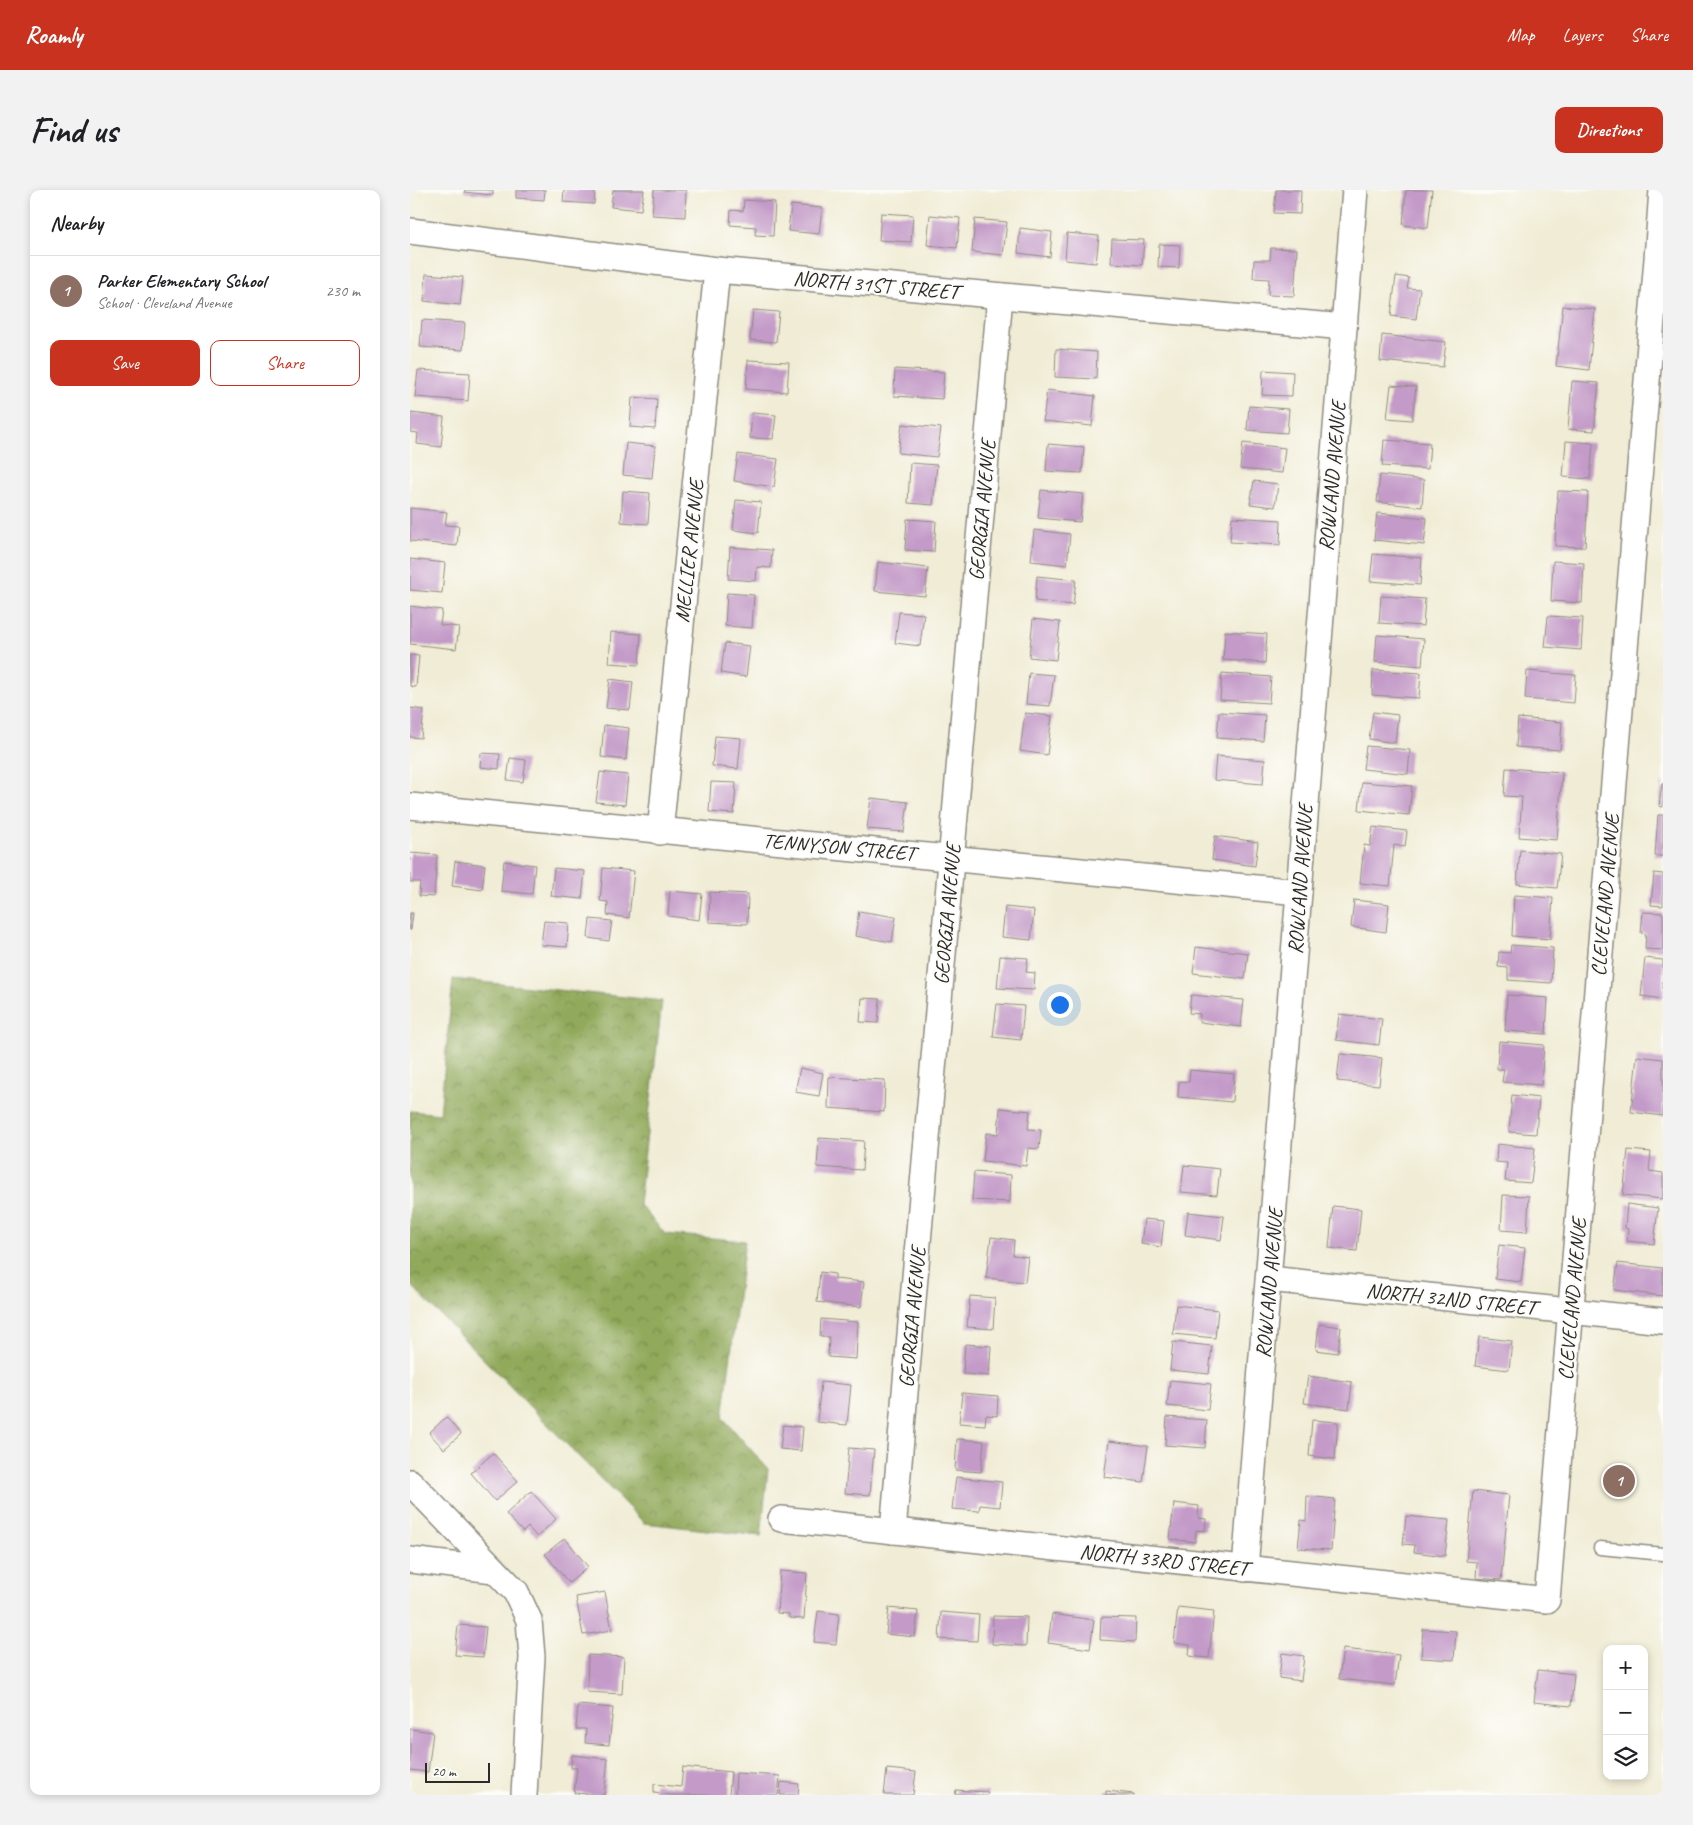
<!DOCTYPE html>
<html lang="en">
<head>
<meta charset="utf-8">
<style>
	:root { --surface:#fff; --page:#f2f2f2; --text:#202124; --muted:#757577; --line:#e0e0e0; --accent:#c8321e }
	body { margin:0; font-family:Caveat,sans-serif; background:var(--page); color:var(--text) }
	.controls { position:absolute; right:15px; bottom:15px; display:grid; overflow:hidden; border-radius:10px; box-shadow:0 2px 8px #0003 }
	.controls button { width:45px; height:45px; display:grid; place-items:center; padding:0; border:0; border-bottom:1px solid var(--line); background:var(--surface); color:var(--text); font:25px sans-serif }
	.scale { position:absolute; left:15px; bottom:12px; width:65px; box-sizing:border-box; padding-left:5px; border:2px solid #2b2b2b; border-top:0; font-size:14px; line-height:18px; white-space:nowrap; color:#2b2b2b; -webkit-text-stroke:4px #fdfcf7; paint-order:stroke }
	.you { position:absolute; left:649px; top:814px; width:18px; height:18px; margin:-12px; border:4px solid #fff; border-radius:50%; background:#1a73e8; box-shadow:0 0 0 8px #1a73e833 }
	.badge { display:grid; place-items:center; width:32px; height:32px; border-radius:50%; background:var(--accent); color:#fff; font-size:16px; font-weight:700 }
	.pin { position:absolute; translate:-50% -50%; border:2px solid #fff; box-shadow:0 1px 5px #0006 }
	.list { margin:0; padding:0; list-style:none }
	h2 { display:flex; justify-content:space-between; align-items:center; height:65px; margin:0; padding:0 20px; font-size:21px }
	h2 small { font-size:16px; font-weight:400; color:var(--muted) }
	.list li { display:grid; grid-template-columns:32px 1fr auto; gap:15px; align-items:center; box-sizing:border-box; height:70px; padding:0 20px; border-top:1px solid var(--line) }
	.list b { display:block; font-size:19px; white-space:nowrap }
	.list p { margin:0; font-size:16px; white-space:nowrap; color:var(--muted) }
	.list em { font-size:16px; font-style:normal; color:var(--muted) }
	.actions { display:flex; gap:10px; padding:15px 20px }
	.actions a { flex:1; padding:11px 0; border:1px solid var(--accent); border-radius:10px; text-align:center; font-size:18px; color:var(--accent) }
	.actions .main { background:var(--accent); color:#fff }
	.icon { flex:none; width:28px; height:28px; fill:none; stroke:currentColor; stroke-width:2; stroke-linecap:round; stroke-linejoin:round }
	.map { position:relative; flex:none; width:1253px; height:1605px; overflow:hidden; border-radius:10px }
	header { display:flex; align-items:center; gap:30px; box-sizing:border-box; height:70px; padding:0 25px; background:var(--accent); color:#fff }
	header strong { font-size:24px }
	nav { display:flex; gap:28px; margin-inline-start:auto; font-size:18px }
	.intro { display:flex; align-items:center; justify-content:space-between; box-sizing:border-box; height:120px; padding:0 30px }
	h1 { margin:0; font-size:35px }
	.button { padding:12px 22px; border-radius:10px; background:var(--accent); color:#fff; font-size:18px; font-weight:700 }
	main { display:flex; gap:30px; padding:0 30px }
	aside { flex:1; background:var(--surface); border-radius:10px; box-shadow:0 2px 8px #0003 }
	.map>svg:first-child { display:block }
	.forest { fill:url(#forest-crowns); stroke:#5e6a42 }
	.building { fill:#c39ac8 }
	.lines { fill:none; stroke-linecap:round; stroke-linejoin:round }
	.service-casing { stroke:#8e8c80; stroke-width:15 }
	.minor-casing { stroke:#8e8c80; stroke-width:28 }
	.service { stroke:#fff; stroke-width:12 }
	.minor { stroke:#fff; stroke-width:25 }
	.labels { text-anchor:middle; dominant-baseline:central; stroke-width:4; stroke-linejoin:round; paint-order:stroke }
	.street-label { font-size:21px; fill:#2b2b2b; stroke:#fdfcf7 }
</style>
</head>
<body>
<header>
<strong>Roamly</strong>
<nav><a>Map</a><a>Layers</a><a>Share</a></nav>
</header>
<div class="intro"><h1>Find us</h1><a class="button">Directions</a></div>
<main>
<aside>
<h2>Nearby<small></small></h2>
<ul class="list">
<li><span class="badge" style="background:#8d6e63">1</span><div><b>Parker Elementary School</b><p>School · Cleveland Avenue</p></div><em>230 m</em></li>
</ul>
<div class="actions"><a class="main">Save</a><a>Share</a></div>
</aside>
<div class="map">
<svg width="1253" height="1605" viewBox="0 0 1253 1605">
	<defs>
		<pattern id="forest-crowns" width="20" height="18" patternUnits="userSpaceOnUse" patternTransform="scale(1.25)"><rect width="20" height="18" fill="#90a95a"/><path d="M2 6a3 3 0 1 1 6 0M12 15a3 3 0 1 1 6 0" fill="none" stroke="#768a4b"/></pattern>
	</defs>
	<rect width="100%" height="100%" fill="#fdfcf7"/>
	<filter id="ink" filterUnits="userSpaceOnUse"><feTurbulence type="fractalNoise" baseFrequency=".02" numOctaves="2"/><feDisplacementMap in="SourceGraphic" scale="10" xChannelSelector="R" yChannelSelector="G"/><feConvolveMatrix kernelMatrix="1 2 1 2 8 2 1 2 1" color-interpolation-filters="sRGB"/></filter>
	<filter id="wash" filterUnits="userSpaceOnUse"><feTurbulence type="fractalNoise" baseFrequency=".0096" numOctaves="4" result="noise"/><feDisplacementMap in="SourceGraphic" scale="20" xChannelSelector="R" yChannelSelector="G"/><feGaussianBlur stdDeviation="1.12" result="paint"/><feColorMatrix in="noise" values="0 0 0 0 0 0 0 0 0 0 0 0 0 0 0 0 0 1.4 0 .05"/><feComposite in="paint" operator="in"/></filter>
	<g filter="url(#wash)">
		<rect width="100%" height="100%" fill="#f0ecd5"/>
		<!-- forest -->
		<polygon class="forest" points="43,789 252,811 229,1014 255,1044 335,1051 313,1228 358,1279 351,1346 234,1333 0,1094 0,921 30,924"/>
		<g id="blocks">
			<!-- building -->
			<g class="building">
				<polygon points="55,0 83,0 83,5 54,2"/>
				<polygon points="106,0 135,0 134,10 106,8"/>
				<polygon points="154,0 185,0 184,14 153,12"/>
				<polygon points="203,0 234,0 231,20 201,17"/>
				<polygon points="244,0 276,0 275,27 242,25"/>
				<polygon points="866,0 891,0 890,24 864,23"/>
				<polygon points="996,0 1022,0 1018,38 993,35"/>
				<polygon points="334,10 365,12 363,46 345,45 346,37 320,35 321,20 333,21"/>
				<polygon points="381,15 412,18 409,44 378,41"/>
				<polygon points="471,23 503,25 501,52 469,50"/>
				<polygon points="520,25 550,28 547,58 517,55"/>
				<polygon points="565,29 597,32 593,65 562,62"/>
				<polygon points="610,38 642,42 640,67 608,63"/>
				<polygon points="657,43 689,46 686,73 655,70"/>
				<polygon points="702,49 734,50 732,75 701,73"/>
				<polygon points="749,54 770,55 769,78 748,77"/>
				<polygon points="861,58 887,59 884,106 858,105 859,89 843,88 844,70 860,70"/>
				<polygon points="16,84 53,87 50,115 14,111"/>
				<polygon points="986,86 999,88 997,98 1010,99 1006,129 981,126"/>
				<polygon points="1153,116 1185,119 1179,180 1146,176"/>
				<polygon points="343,120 369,122 366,152 340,150"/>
				<polygon points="12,130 55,133 53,160 10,157"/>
				<polygon points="972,145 1036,152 1033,177 970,171"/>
				<polygon points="646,159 687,162 686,189 645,187"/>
				<polygon points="338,170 379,172 377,202 336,199"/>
				<polygon points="485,179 534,182 532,209 484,206"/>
				<polygon points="8,180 60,183 58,211 5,207"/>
				<polygon points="853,180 883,182 882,206 852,205"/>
				<polygon points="1162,191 1189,193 1184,241 1158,239"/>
				<polygon points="981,195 1006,197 1002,230 977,228"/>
				<polygon points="637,200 685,206 682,236 633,231"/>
				<polygon points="222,207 247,209 245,239 220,237"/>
				<polygon points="839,216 879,219 877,243 837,240"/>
				<polygon points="1,223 34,227 31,257 7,254 8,243 0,242"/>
				<polygon points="342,223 366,225 363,249 340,248"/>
				<polygon points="492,234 531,238 527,267 488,263"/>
				<polygon points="974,250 1020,253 1018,279 972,276"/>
				<polygon points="1156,251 1183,253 1180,289 1153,287"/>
				<polygon points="216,253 245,256 242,288 213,285"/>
				<polygon points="833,253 875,258 872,283 830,279"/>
				<polygon points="638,254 674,257 672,283 636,281"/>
				<polygon points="328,264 368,269 364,297 324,291"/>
				<polygon points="500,273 527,275 523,315 498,313"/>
				<polygon points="970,285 1014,290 1012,317 967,312"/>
				<polygon points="844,291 868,294 865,317 840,314"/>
				<polygon points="631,300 673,304 670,332 628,328"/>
				<polygon points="213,301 240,303 238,334 211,332"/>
				<polygon points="1148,301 1178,302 1175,357 1145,356"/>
				<polygon points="326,310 351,312 348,343 323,340"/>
				<polygon points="0,318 37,322 35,335 49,336 47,356 0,351"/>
				<polygon points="967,323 1017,328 1014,355 964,350"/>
				<polygon points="822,327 871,330 870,355 820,352"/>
				<polygon points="497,329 526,331 524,362 495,360"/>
				<polygon points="624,340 660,344 657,375 621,371"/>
				<polygon points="320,357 362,360 361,378 347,377 346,391 318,389"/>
				<polygon points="963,364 1012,368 1010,395 960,391"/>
				<polygon points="0,369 35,373 32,403 0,400"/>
				<polygon points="1143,371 1174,373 1172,413 1141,411"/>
				<polygon points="468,372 518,378 515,406 465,401"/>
				<polygon points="627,386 666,390 663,415 625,411"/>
				<polygon points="317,403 344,405 342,438 315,436"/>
				<polygon points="971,406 1015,409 1013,436 969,433"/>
				<polygon points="0,416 32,420 30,435 49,437 46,459 0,454"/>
				<polygon points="489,422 514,424 510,456 485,453"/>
				<polygon points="1138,426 1173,428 1171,460 1135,457"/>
				<polygon points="623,429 650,432 646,470 619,467"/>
				<polygon points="815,441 857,444 855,473 813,470"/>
				<polygon points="201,442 231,444 229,475 199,473"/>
				<polygon points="967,445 1014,449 1012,476 965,472"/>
				<polygon points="315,453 340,456 336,487 311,483"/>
				<polygon points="0,465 9,466 6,497 0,496"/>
				<polygon points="963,480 1011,483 1009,508 962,505"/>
				<polygon points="1117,481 1166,485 1164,513 1115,509"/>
				<polygon points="619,483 644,485 640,516 616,514"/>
				<polygon points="812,483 861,487 859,513 810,510"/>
				<polygon points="200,489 223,492 220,520 196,518"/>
				<polygon points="0,518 14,520 11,548 0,547"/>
				<polygon points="809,522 855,525 853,551 807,548"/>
				<polygon points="963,522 988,525 985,553 959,549"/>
				<polygon points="615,523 642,526 637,565 610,561"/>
				<polygon points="1108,528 1152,532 1150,560 1106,557"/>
				<polygon points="194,535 219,538 216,570 191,567"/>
				<polygon points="305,546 331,548 328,579 302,576"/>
				<polygon points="956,556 1000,560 998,584 953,579"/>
				<polygon points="71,563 90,564 89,579 70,577"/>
				<polygon points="806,566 855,570 853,594 804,590"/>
				<polygon points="100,568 116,570 113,592 97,590"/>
				<polygon points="1096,578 1152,582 1147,650 1109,647 1112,607 1094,606"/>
				<polygon points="190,582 218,585 215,615 186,612"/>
				<polygon points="301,592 326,593 324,624 299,622"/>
				<polygon points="952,592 1002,596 999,625 949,620"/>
				<polygon points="1252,593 1253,593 1253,617 1249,616"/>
				<polygon points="461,608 498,612 494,642 457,639"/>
				<polygon points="1248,625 1253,625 1253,666 1245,666"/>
				<polygon points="963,637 997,641 995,657 984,655 980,696 950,693 954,655 960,656"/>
				<polygon points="805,646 848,652 845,676 802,670"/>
				<polygon points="1110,660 1151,664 1147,698 1107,694"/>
				<polygon points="0,663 27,665 24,707 9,706 10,692 0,692"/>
				<polygon points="45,671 75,675 72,700 42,696"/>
				<polygon points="94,671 125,675 122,704 91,701"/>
				<polygon points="144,678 175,681 172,709 141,706"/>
				<polygon points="193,678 224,681 219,728 197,725 198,712 190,711"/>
				<polygon points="1244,683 1253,684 1253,716 1241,715"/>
				<polygon points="260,701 292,704 289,730 258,726"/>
				<polygon points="300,702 338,704 337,734 299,732"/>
				<polygon points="1104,705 1143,708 1140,749 1102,746"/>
				<polygon points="944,710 979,714 976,742 941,737"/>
				<polygon points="595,717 624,720 621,750 592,747"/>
				<polygon points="449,721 486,727 482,752 445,746"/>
				<polygon points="1233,722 1253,723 1253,760 1235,759 1236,744 1231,743"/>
				<polygon points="0,723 3,723 1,740 0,740"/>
				<polygon points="180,729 202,731 199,751 178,748"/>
				<polygon points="134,731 159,733 157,757 131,755"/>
				<polygon points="1101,755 1143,758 1141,793 1098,790 1098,778 1088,777 1089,762 1100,763"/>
				<polygon points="786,757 838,763 835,789 783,783"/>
				<polygon points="590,766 618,768 616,782 625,783 624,800 587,798"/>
				<polygon points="1235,768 1253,770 1253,809 1231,806"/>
				<polygon points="781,805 834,810 831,837 789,832 790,824 779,823"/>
				<polygon points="1097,805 1138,808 1136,844 1095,841"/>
				<polygon points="452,808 470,809 468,833 450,832"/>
				<polygon points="587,814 614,816 611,850 583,847"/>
				<polygon points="929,824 972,829 969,855 926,850"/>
				<polygon points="1089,851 1134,855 1131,895 1092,892 1094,879 1087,879"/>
				<polygon points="930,864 972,868 969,895 927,891"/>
				<polygon points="1227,866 1253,869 1253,926 1221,922"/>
				<polygon points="390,878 413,883 409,906 385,902"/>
				<polygon points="780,880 824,884 822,912 768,907 769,891 779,892"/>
				<polygon points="419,887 475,890 474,922 418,918"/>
				<polygon points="1102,905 1129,908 1126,944 1099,942"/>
				<polygon points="590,918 620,921 618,939 631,940 629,959 618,958 616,976 573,971 576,943 588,944"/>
				<polygon points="409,948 454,951 452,980 407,977"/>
				<polygon points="1087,954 1125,958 1121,993 1095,991 1097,973 1086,972"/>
				<polygon points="1218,960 1241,962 1239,981 1253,983 1253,1009 1213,1005"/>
				<polygon points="774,975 810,979 807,1005 771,1002"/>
				<polygon points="564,982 601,985 600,1012 562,1010"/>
				<polygon points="1093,1005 1119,1006 1117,1042 1091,1040"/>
				<polygon points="1217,1014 1248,1018 1244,1054 1217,1051 1218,1039 1215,1038"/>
				<polygon points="923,1016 951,1019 947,1061 919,1058"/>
				<polygon points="778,1022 814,1026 811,1050 775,1045"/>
				<polygon points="734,1029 754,1031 751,1057 731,1054"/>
				<polygon points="581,1047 604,1050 603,1065 618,1067 615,1092 576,1088"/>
				<polygon points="1089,1055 1115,1058 1111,1092 1085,1089"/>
				<polygon points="1208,1073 1253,1078 1253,1106 1204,1100"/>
				<polygon points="410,1082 425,1084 425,1089 454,1092 451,1117 407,1112"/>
				<polygon points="560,1106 585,1108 583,1139 557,1137"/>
				<polygon points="766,1115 808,1120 805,1148 763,1144"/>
				<polygon points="411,1129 448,1132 446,1169 418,1167 419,1147 410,1146"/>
				<polygon points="909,1134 931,1137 928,1163 906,1160"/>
				<polygon points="1069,1147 1102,1151 1099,1180 1065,1176"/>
				<polygon points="763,1152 802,1156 799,1184 760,1180"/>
				<polygon points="555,1154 581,1156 579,1186 553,1184"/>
				<polygon points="898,1186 942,1192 939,1219 894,1213"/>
				<polygon points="760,1190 801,1194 798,1220 757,1216"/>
				<polygon points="411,1192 441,1195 437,1235 407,1232"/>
				<polygon points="552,1203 588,1206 587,1226 576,1225 575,1235 549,1233"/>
				<polygon points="36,1227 51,1244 34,1259 19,1243"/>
				<polygon points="757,1227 797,1230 795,1258 755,1255"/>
				<polygon points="902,1230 928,1232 925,1269 899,1266"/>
				<polygon points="373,1235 393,1237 391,1261 370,1259"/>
				<polygon points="547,1249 574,1251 571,1282 545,1280"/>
				<polygon points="699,1251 738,1256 733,1292 694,1287"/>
				<polygon points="439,1258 464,1260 460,1305 435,1303"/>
				<polygon points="83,1263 108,1291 85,1311 61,1283"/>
				<polygon points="546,1287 592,1292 590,1317 570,1315 569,1321 542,1319"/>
				<polygon points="121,1301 146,1329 127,1347 118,1337 113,1342 96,1324"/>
				<polygon points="1063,1301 1099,1305 1091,1390 1066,1388 1067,1372 1056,1371"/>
				<polygon points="897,1306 925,1309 921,1360 888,1358 891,1330 896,1331"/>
				<polygon points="764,1313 789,1316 788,1328 796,1329 795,1341 786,1340 785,1352 760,1349"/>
				<polygon points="996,1326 1039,1330 1035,1366 1004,1362 1005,1355 993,1354"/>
				<polygon points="155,1348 178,1377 159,1393 135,1364"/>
				<polygon points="370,1381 397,1383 394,1429 379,1428 379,1424 367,1423"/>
				<polygon points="195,1402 202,1440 173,1445 166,1407"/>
				<polygon points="768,1417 804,1421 799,1468 779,1466 780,1455 764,1453"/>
				<polygon points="479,1418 508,1421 505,1447 476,1444"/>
				<polygon points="408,1421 429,1424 426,1454 404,1452"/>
				<polygon points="531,1422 569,1425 567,1451 529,1449"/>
				<polygon points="642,1424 684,1430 680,1459 638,1453"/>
				<polygon points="583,1426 617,1427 616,1456 582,1454"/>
				<polygon points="691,1427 726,1428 725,1452 690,1450"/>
				<polygon points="48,1435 76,1437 73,1467 45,1465"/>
				<polygon points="1013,1439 1046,1441 1044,1470 1011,1468"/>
				<polygon points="933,1459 989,1465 985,1495 929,1489"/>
				<polygon points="872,1463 894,1466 891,1491 869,1488"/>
				<polygon points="178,1465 214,1467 212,1504 177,1502"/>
				<polygon points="1128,1480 1164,1484 1161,1516 1124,1512"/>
				<polygon points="168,1515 203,1518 199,1555 175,1553 176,1539 166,1539"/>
				<polygon points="0,1539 23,1542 18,1582 0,1580"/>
				<polygon points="162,1565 198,1569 194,1605 164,1603 167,1578 161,1578"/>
				<polygon points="273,1577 321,1582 319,1605 261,1605 244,1603 244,1594 271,1597"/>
				<polygon points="477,1579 506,1582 503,1605 474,1605"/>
				<polygon points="326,1583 370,1586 368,1605 325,1605"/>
				<polygon points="371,1592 389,1594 388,1605 370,1605"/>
				<polygon points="546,1600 578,1602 577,1605 545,1605"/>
				<polygon points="696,1601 724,1604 724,1605 696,1605"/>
			</g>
		</g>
	</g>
	<g filter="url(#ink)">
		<use href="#blocks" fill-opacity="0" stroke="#8e8c80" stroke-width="1"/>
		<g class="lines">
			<defs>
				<polyline id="service" points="1190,1358 1253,1364"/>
				<g id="minor">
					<polyline points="0,41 307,80 934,137"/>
					<path d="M0,616c296,30 593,56 889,86"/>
					<polyline points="250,642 307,80"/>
					<polyline points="859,1089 1253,1131"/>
					<polyline points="0,1292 106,1402 119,1430 122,1467 114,1605"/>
					<polyline points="371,1329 1137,1410 1247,69 1252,0"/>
					<polyline points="483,1341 590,106"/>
					<polyline points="0,1370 84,1380"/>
					<polyline points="835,1379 945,0"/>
				</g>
			</defs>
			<!-- service casing -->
			<use href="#service" class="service-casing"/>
			<!-- minor casing -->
			<use href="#minor" class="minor-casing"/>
			<!-- service -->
			<use href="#service" class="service"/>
			<!-- minor -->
			<use href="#minor" class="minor"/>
		</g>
	</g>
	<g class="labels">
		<!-- street labels -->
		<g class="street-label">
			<text transform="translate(466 95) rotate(5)">NORTH 31ST STREET</text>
			<text transform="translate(922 286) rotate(-85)">ROWLAND AVENUE</text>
			<text transform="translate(572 320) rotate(-85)">GEORGIA AVENUE</text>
			<text transform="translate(279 361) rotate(-84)">MELLIER AVENUE</text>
			<text transform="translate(429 657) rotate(5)">TENNYSON STREET</text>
			<text transform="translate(890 689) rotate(-86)">ROWLAND AVENUE</text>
			<text transform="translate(1195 705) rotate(-85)">CLEVELAND AVENUE</text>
			<text transform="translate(537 724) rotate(-85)">GEORGIA AVENUE</text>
			<text transform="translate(859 1093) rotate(-85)">ROWLAND AVENUE</text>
			<text transform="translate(1041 1109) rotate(6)">NORTH 32ND STREET</text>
			<text transform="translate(1162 1109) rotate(-85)">CLEVELAND AVENUE</text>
			<text transform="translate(502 1127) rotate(-85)">GEORGIA AVENUE</text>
			<text transform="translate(754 1370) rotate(6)">NORTH 33RD STREET</text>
		</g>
	</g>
</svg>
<div class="controls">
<button>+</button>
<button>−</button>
<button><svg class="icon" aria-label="layers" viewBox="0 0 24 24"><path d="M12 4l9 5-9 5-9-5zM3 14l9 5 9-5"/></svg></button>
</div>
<div class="scale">20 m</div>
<div class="you"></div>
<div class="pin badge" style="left:1209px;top:1291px;background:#8d6e63">1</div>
</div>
</main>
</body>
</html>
